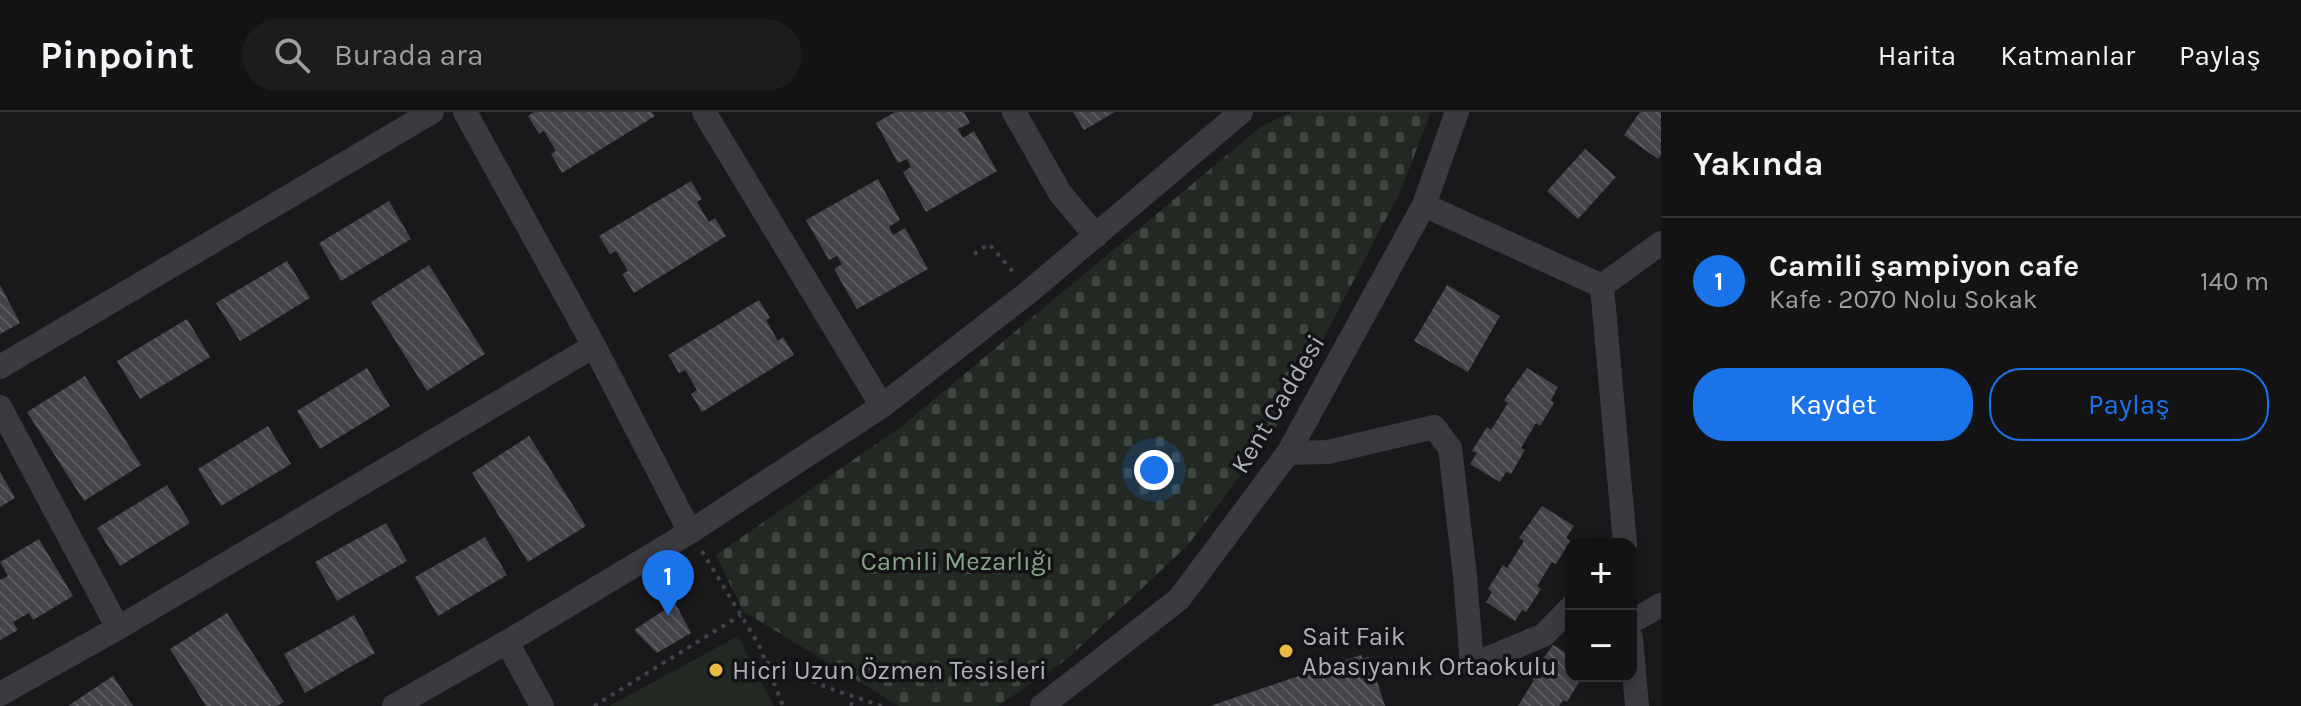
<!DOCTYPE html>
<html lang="tr">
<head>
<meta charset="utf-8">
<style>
	:root { --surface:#131314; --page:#1c1c1d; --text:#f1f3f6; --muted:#9d9ea0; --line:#323234; --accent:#1a73e8 }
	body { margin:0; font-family:Karla,sans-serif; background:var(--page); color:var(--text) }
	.controls { position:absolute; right:24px; bottom:24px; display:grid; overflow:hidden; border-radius:16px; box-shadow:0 4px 12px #0003 }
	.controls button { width:72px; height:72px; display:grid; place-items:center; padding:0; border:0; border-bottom:2px solid var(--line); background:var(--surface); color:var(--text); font:40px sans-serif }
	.you { position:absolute; left:1154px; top:358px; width:28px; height:28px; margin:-20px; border:6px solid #fff; border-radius:50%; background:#1a73e8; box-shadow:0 0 0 12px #1a73e833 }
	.badge { display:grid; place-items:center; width:52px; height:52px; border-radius:50%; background:var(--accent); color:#fff; font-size:26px; font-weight:700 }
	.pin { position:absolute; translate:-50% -66px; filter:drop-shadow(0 2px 4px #0008) }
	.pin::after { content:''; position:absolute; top:42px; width:28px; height:24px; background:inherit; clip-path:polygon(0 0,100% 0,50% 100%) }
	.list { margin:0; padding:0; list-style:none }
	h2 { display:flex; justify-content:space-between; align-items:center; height:104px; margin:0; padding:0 32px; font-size:34px }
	h2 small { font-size:26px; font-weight:400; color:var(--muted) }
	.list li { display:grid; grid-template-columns:52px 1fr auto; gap:24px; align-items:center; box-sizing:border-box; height:128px; padding:0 32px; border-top:2px solid var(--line) }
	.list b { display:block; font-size:30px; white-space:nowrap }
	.list p { margin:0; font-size:26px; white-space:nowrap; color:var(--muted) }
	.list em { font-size:26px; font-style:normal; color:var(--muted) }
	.actions { display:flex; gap:16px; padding:24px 32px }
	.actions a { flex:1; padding:18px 0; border:2px solid var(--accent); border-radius:32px; text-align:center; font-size:28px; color:var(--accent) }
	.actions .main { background:var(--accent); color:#fff }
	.icon { flex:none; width:44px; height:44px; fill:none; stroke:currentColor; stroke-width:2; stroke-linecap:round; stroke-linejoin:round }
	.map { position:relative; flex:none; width:1661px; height:594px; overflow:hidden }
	header { display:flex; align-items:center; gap:48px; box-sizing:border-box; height:112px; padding:0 40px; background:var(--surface); border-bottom:2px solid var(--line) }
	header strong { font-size:38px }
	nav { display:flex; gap:44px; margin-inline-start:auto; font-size:28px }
	.search { width:560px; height:72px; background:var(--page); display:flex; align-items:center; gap:20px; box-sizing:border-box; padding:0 28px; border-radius:44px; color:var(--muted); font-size:30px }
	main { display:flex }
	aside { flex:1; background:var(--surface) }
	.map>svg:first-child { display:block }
	.green { fill:#212922 }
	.cemetery { fill:url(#cemetery-stones) }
	.building { fill:url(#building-back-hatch) }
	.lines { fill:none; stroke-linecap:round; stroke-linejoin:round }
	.path { stroke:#404247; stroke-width:4; stroke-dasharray:4 6; stroke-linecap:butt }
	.minor { stroke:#3a3b40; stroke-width:24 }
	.poi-dot { fill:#e9b943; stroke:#141416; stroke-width:3 }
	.labels { text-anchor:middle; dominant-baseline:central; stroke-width:7; stroke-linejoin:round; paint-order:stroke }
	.street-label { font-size:26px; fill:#acb0ba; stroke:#141416 }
	.park-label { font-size:26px; fill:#84a488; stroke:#141416 }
	.poi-label { font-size:26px; fill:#acb0ba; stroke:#141416; text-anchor:start }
</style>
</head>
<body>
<header>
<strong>Pinpoint</strong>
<div class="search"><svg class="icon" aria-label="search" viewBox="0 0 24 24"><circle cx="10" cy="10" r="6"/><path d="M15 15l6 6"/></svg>Burada ara</div>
<nav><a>Harita</a><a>Katmanlar</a><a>Paylaş</a></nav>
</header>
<main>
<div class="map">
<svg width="1661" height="594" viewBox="0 0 1661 594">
	<defs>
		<pattern id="cemetery-stones" width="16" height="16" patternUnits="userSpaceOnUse" patternTransform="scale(2)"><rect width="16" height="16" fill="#212922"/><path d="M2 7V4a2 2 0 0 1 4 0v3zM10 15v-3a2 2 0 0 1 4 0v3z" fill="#3f4640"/></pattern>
		<pattern id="building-back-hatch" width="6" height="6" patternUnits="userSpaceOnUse" patternTransform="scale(2)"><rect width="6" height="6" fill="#434448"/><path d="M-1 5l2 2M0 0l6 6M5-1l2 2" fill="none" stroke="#5b5c60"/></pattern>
	</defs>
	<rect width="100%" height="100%" fill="#19191b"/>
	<!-- green -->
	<polygon class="green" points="738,524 774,594 609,594"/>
	<!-- cemetery -->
	<polygon class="cemetery" points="1291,0 1431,0 1401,78 1278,313 1188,433 1067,547 998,594 899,594 743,499 716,443 902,314 1262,14"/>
	<!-- building -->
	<g class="building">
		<polygon points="534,0 652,0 655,4 562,61 551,42 556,39 544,19 539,22 528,4"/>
		<polygon points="895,0 964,0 970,11 958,17 963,26 974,19 997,59 926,100 903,60 911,55 907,47 898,51 876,11"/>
		<polygon points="1073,0 1115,0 1084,18"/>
		<polygon points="1640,0 1661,0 1661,43 1658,47 1624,23"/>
		<polygon points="1585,37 1616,65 1578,107 1547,79"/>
		<polygon points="878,67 900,108 889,115 893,123 905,116 928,157 857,197 834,157 842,152 837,144 829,148 806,108"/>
		<polygon points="691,69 702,87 697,90 709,110 715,106 726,124 634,181 622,162 628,159 616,139 610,142 599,124"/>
		<polygon points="389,89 411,127 341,169 319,131"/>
		<polygon points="287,149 310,186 240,229 216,191"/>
		<polygon points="429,153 485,242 427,279 371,190"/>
		<polygon points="0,173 20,211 0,222"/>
		<polygon points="1447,173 1500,204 1468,260 1414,229"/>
		<polygon points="759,188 770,206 766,208 778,229 783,225 794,243 702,300 691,282 697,278 685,258 679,261 668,243"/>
		<polygon points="187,207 210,245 140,287 117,249"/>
		<polygon points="367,256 390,294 320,337 297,299"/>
		<polygon points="1527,256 1558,275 1551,288 1554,291 1540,314 1536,311 1521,336 1525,338 1511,362 1506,360 1500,370 1470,352 1477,341 1472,339 1487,315 1491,318 1508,291 1504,288"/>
		<polygon points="85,264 141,353 84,389 27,300"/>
		<polygon points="268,314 291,352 221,394 198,357"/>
		<polygon points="529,324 586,414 528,450 472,361"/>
		<polygon points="0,360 15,386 0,395"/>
		<polygon points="167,373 190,411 120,454 97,416"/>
		<polygon points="1542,394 1574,414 1566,426 1570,429 1556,452 1552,450 1537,474 1541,477 1526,500 1522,498 1515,509 1486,490 1492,480 1488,477 1503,453 1507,456 1524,429 1519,426"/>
		<polygon points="386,411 407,449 337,489 315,450"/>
		<polygon points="485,425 507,463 438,504 415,465"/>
		<polygon points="39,427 73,484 33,508 29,501 13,510 18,518 0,528 0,468 8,464 0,450"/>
		<polygon points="675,491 691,521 657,541 634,518"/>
		<polygon points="227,501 284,590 277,594 206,594 170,537"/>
		<polygon points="354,503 375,541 305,581 284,542"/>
		<polygon points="1553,533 1571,544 1571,564 1578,564 1581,567 1567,590 1563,588 1559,594 1518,594 1534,568 1530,565"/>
		<polygon points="1361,543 1362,546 1369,545 1385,594 1210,594"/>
		<polygon points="113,564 133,594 68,594"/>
	</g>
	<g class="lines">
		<!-- path -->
		<g class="path">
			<polyline points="974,142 989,132 1015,162"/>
			<polyline points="702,439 759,533 783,594"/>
			<polyline points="766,550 834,578 882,594"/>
			<polyline points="594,594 741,503"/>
			<polyline points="851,594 853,585"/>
		</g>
		<!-- minor -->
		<g class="minor">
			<polyline points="465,0 594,234 690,420"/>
			<polyline points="704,0 882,294"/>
			<polyline points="1014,0 1060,81 1096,124"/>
			<polyline points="1424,93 1602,174 1661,131"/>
			<polyline points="1602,174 1625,432"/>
			<polyline points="0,255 432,0"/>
			<polyline points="0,295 118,516"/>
			<polyline points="1288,341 1328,340 1434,315 1450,336 1465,464 1472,553 1544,523 1571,495"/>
			<polyline points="1631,510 1661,493"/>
			<polyline points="1631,526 1637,594"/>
			<polyline points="507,530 542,594"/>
			<polyline points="0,582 118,516 594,234"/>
			<polyline points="394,594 507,530 690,420 882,294 1030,179 1241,0"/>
			<polyline points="1042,594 1179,487 1288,341 1424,93 1457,0"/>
		</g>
	</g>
	<!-- markers -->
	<g class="poi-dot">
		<circle cx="1286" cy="539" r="8"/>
		<circle cx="716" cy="558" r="8"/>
	</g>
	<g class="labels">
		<!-- street labels -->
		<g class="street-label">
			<text transform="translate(1278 292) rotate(-59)">Kent Caddesi</text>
		</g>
		<!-- park labels -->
		<g class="park-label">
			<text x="957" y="449">Camili Mezarlığı</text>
		</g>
		<!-- poi labels -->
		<g class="poi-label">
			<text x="1302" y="524">Sait Faik<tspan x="1302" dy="30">Abasıyanık Ortaokulu</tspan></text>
			<text x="732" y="558">Hicri Uzun Özmen Tesisleri</text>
		</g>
	</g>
</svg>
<div class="controls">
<button>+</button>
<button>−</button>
</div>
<div class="you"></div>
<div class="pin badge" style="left:668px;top:504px">1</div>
</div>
<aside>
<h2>Yakında<small></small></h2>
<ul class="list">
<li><span class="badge">1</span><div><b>Camili şampiyon cafe</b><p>Kafe · 2070 Nolu Sokak</p></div><em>140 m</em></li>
</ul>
<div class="actions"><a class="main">Kaydet</a><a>Paylaş</a></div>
</aside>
</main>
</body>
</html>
